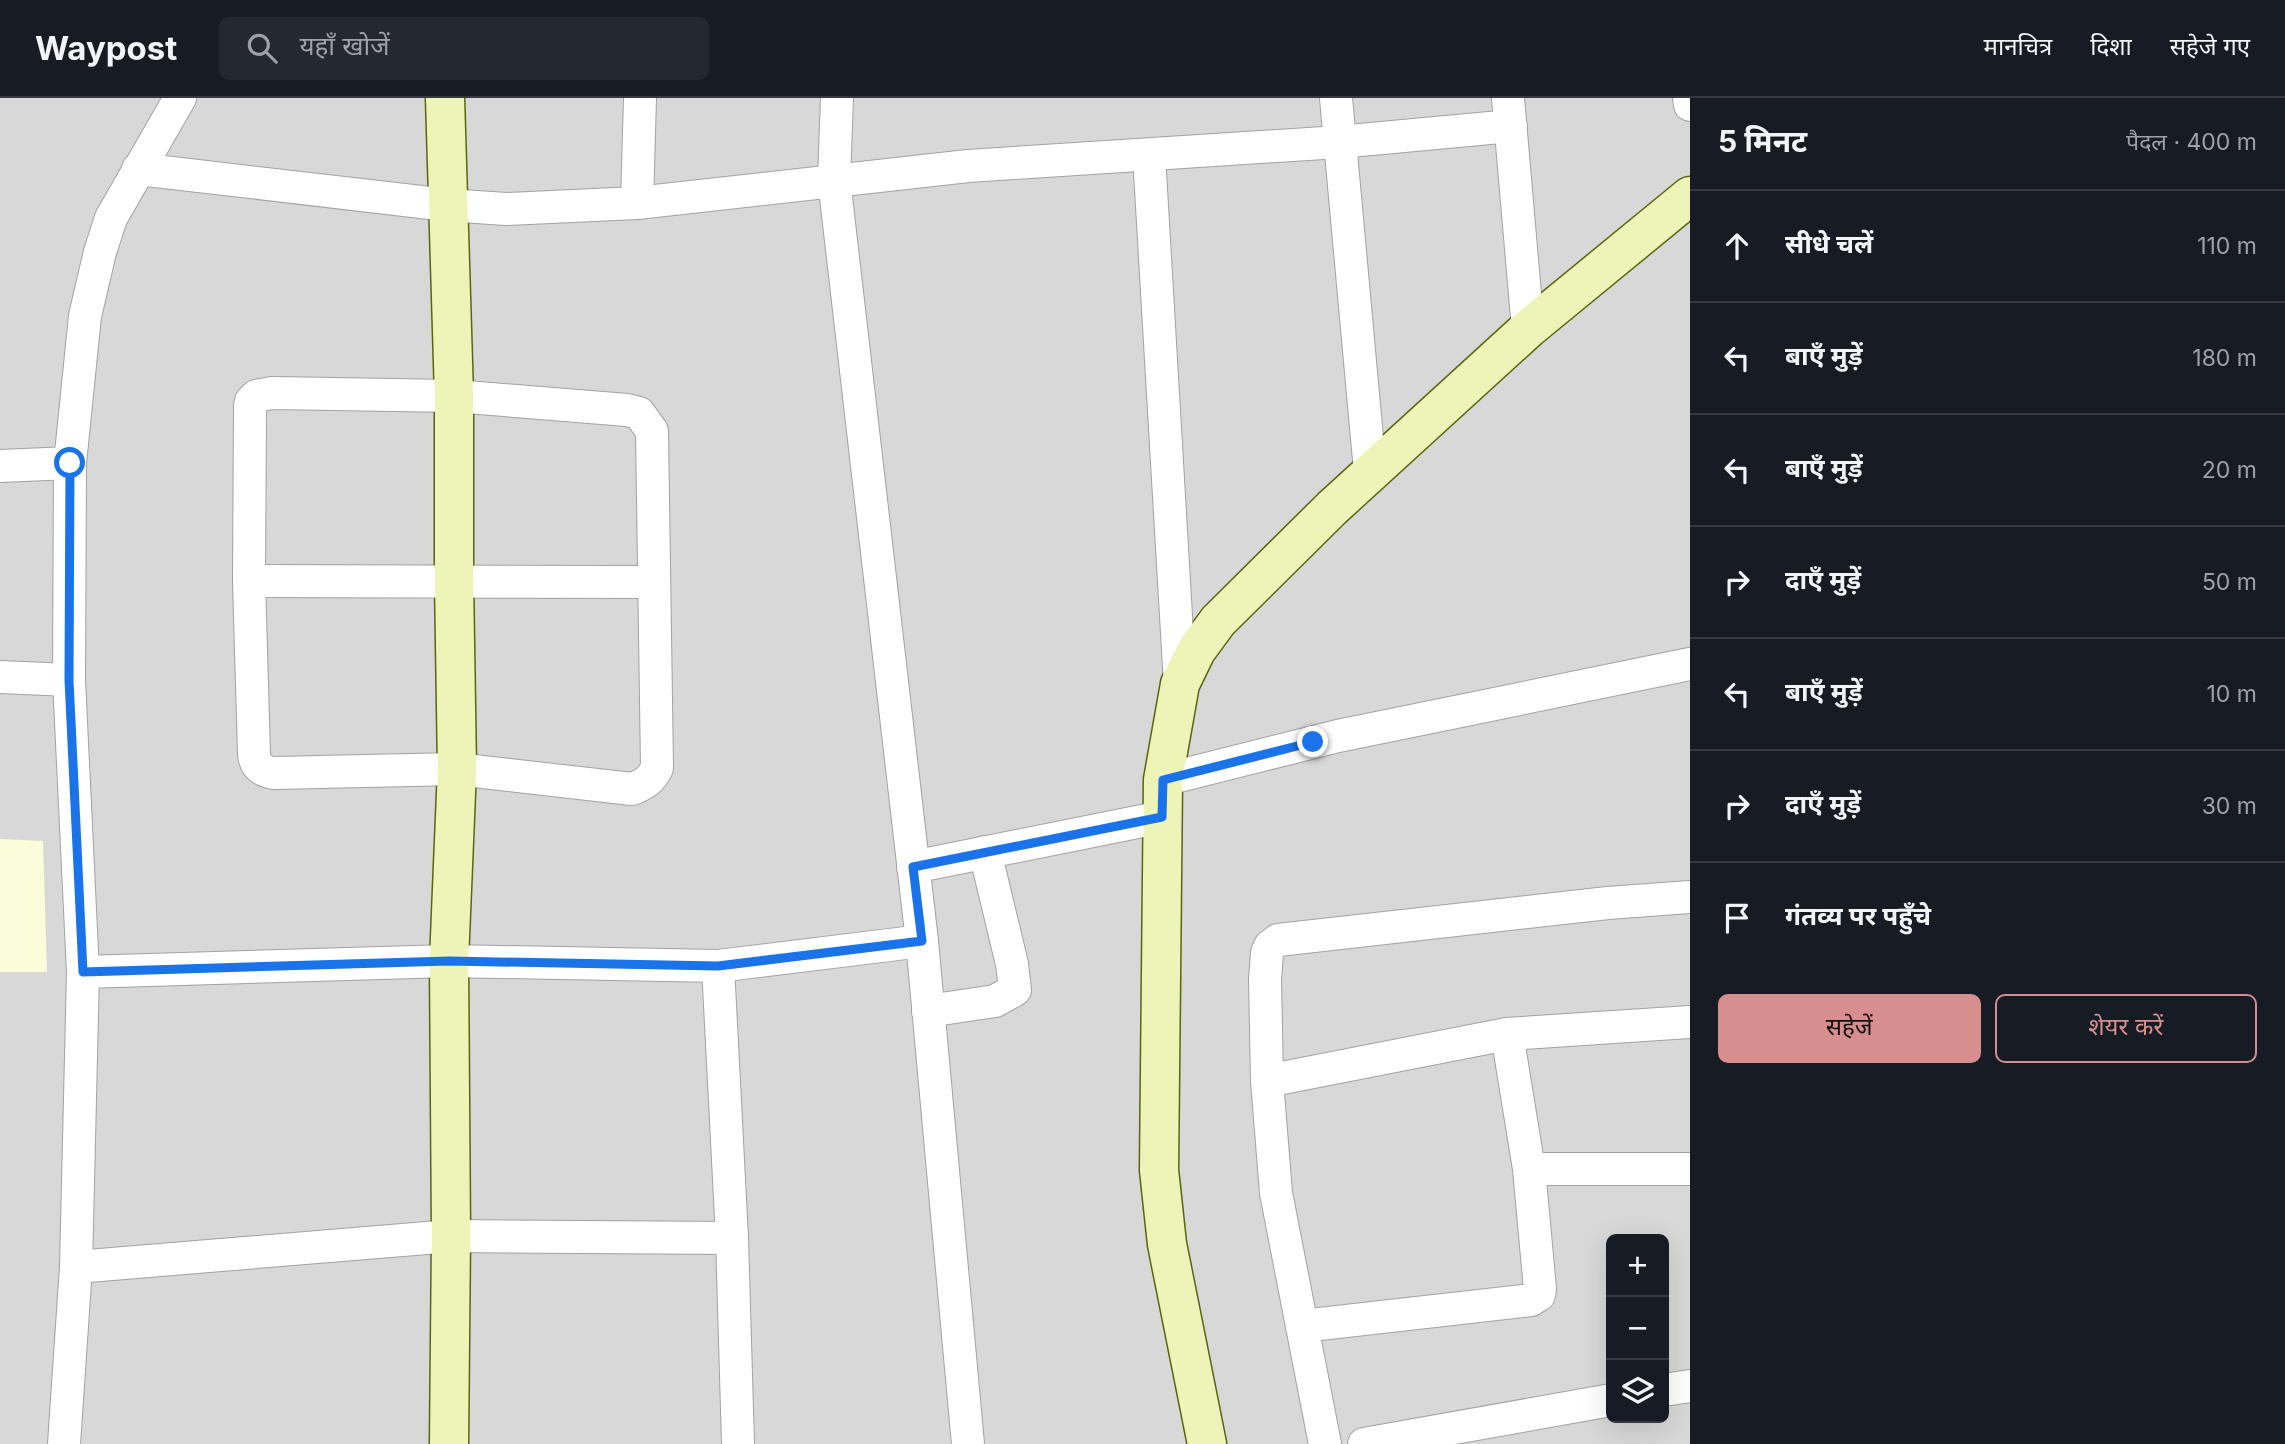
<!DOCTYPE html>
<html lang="hi">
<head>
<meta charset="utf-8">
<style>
	:root { --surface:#171b24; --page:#242831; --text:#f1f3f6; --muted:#9ea1a6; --line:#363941; --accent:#d68f8e }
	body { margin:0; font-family:Inter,"Noto Sans Devanagari",sans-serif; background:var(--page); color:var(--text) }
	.controls { position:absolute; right:21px; bottom:21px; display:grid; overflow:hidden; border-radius:10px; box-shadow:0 7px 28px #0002 }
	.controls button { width:63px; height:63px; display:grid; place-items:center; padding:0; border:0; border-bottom:2px solid var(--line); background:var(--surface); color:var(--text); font:35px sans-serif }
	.stop { position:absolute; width:21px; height:21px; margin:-16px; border:5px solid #1a73e8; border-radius:50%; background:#fff }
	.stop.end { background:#1a73e8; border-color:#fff; box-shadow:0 2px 7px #0008 }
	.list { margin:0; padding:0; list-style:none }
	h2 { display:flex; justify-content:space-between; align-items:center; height:91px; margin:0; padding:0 28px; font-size:30px }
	h2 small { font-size:23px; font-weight:400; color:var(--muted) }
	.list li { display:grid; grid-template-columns:46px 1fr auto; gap:21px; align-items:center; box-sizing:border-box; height:112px; padding:0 28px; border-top:2px solid var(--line) }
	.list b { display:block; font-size:26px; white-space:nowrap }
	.list em { font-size:23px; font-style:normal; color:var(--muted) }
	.actions { display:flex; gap:14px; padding:21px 28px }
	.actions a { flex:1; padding:16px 0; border:2px solid var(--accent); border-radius:10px; text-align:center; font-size:24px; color:var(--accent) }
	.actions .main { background:var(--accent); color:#111 }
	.icon { flex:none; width:38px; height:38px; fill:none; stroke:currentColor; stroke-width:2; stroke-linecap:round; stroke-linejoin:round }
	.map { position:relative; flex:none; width:1690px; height:1346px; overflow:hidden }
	header { display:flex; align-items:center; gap:42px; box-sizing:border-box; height:98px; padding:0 35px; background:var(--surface); border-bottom:2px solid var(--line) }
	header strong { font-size:33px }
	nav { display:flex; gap:38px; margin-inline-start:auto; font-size:24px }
	.search { width:490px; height:63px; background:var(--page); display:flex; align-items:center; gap:18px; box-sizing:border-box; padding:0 24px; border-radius:10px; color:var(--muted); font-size:26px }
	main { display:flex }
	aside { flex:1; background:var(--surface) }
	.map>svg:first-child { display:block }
	.residential { fill:#d9d8d8; fill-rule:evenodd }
	.education { fill:#fbfcda }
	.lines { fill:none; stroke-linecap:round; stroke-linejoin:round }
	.street-casing { stroke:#a2a2a2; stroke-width:34 }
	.secondary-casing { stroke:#5a660d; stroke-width:41 }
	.street { stroke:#fff; stroke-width:32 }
	.secondary { stroke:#eef3b7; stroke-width:38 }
	.route { stroke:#1a73e8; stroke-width:9 }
</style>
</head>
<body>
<header>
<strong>Waypost</strong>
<div class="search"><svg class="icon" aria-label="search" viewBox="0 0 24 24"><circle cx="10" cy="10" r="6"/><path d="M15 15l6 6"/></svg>यहाँ खोजें</div>
<nav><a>मानचित्र</a><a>दिशा</a><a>सहेजे गए</a></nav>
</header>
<main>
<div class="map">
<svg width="1690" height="1346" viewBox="0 0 1690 1346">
	<rect width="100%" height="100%" fill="#ece8e1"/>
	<!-- residential -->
	<path class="residential" d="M0,0h1690v1346h-1690zM1611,1141h53v179h-53z"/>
	<!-- education -->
	<polygon class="education" points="0,741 43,743 47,874 0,874"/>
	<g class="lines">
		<defs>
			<g id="street">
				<polyline points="837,0 834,82 922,843 968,1346"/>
				<polyline points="1336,0 1370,373"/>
				<polyline points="1508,0 1528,231"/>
				<polyline points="1689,0 1690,7"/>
				<polyline points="1149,57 1180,586"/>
				<polyline points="138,71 447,107 506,111 637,105 968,68 1339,44 1511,28"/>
				<polyline points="637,105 640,0"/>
				<path d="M272,295l182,3 173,14 12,3 13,18 5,337c-6,12 -12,16 -25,21l-175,-20 -183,4c-12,-2 -19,-6 -20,-19l-5,-173 1,-175 1,-5 5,-5z"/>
				<polyline points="0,368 70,365"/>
				<polyline points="249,483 654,484"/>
				<polyline points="0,579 69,582"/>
				<polyline points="1163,682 1338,638 1690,566"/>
				<polyline points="913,769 1162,719"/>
				<polyline points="718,868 732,1140 738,1346"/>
				<polyline points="83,874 449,863 718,868 922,843"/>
				<polyline points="928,913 995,903 1015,892 1012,866 985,754"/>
				<polyline points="1267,983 1507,936 1690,924"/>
				<polyline points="1529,1071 1690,1071"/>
				<polyline points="76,1169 451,1138 732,1140"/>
				<polyline points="1302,1228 1531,1202 1539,1197 1540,1191 1529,1071 1507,936"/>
				<polyline points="1664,1292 1690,1288"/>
				<polyline points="64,1346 76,1169 83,874 69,582 70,365 85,218 100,154 111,120 180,0"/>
				<polyline points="1325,1346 1276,1095 1267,983 1265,881 1267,855 1270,848 1278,842 1608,805 1690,799"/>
				<polyline points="1364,1346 1611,1302"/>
			</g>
			<g id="secondary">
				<polyline points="445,0 454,298 454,482 457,671 449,863 451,1138 449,1346"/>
				<polyline points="1207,1346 1167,1146 1159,1072 1163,682 1180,586 1196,553 1218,523 1332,410 1528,231 1690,98"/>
			</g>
		</defs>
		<!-- street casing -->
		<use href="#street" class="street-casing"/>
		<!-- secondary casing -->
		<use href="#secondary" class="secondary-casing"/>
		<!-- street -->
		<use href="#street" class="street"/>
		<!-- secondary -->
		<use href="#secondary" class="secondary"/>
	</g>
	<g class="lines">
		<!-- route -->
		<polyline class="route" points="70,365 69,582 83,874 449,863 718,868 922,843 913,769 1162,719 1163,682 1313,644"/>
	</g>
</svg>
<div class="controls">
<button>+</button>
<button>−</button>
<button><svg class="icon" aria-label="layers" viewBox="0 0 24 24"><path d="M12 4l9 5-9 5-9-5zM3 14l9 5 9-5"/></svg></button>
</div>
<div class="stop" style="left:70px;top:365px"></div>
<div class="stop end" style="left:1313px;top:644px"></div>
</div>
<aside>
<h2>5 मिनट<small>पैदल · 400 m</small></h2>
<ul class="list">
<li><svg class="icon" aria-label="ahead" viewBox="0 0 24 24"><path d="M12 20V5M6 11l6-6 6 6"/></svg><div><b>सीधे चलें</b></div><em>110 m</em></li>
<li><svg class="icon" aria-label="left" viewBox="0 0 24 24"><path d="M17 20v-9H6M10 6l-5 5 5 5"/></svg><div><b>बाएँ मुड़ें</b></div><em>180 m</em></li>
<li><svg class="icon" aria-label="left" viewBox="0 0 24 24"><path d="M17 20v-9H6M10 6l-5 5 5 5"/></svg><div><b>बाएँ मुड़ें</b></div><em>20 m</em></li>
<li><svg class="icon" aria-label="right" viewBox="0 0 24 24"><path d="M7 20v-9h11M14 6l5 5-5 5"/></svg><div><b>दाएँ मुड़ें</b></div><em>50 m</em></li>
<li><svg class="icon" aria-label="left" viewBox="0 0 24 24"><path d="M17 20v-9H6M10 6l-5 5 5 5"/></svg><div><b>बाएँ मुड़ें</b></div><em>10 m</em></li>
<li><svg class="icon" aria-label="right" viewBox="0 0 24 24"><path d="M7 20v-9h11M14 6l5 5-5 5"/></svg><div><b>दाएँ मुड़ें</b></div><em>30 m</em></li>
<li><svg class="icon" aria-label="arrive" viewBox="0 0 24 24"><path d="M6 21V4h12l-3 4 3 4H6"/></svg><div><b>गंतव्य पर पहुँचे</b></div></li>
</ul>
<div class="actions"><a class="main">सहेजें</a><a>शेयर करें</a></div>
</aside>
</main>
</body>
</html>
